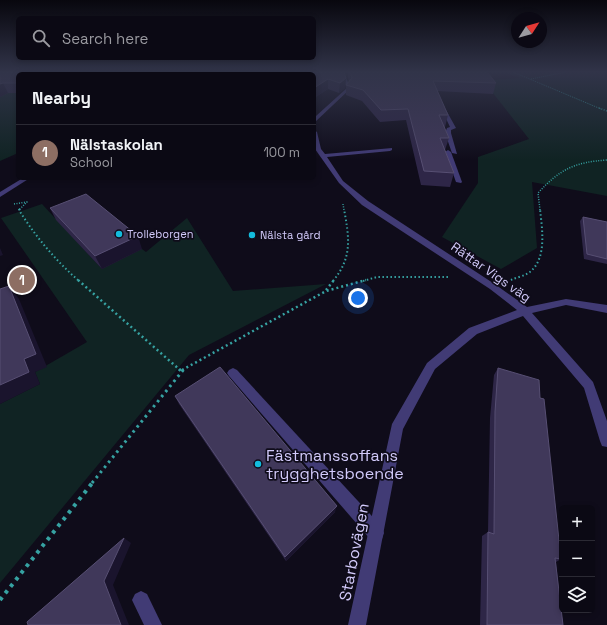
<!DOCTYPE html>
<html lang="en">
<head>
<meta charset="utf-8">
<style>
	:root { --surface:#0b0914; --page:#191722; --text:#f1f3f6; --muted:#9a9aa0; --line:#2b2a34; --accent:#2563eb }
	body { margin:0; font-family:"Space Grotesk",sans-serif; background:var(--page); color:var(--text) }
	.controls { position:absolute; right:12px; bottom:12px; display:grid; overflow:hidden; border-radius:6px; box-shadow:0 2px 6px #0003 }
	.controls button { width:36px; height:36px; display:grid; place-items:center; padding:0; border:0; border-bottom:1px solid var(--line); background:var(--surface); color:var(--text); font:20px sans-serif }
	.compass { position:absolute; left:511px; top:12px; width:36px; height:36px; border-radius:50%; background:var(--surface); box-shadow:0 2px 6px #0003; rotate:54deg }
	.you { position:absolute; left:358px; top:298px; width:14px; height:14px; margin:-10px; border:3px solid #fff; border-radius:50%; background:#1a73e8; box-shadow:0 0 0 6px #1a73e833 }
	.badge { display:grid; place-items:center; width:26px; height:26px; border-radius:50%; background:var(--accent); color:#fff; font-size:13px; font-weight:700 }
	.pin { position:absolute; translate:-50% -50%; border:2px solid #fff; box-shadow:0 1px 4px #0006 }
	.list { margin:0; padding:0; list-style:none }
	h2 { display:flex; justify-content:space-between; align-items:center; height:52px; margin:0; padding:0 16px; font-size:17px }
	h2 small { font-size:13px; font-weight:400; color:var(--muted) }
	.list li { display:grid; grid-template-columns:26px 1fr auto; gap:12px; align-items:center; box-sizing:border-box; height:56px; padding:0 16px; border-top:1px solid var(--line) }
	.list b { display:block; font-size:15px; white-space:nowrap }
	.list p { margin:0; font-size:13px; white-space:nowrap; color:var(--muted) }
	.list em { font-size:13px; font-style:normal; color:var(--muted) }
	.icon { flex:none; width:22px; height:22px; fill:none; stroke:currentColor; stroke-width:2; stroke-linecap:round; stroke-linejoin:round }
	.map { position:relative; flex:none; width:607px; height:625px; overflow:hidden }
	.search { position:absolute; background:var(--surface); box-shadow:0 2px 6px #0003; left:16px; top:16px; width:300px; height:44px; display:flex; align-items:center; gap:10px; box-sizing:border-box; padding:0 14px; border-radius:6px; color:var(--muted); font-size:15px }
	.panel { position:absolute; background:var(--surface); box-shadow:0 2px 6px #0003; left:16px; top:72px; width:300px; height:108px; border-radius:6px }
	.map>svg:first-child { display:block }
	.green { fill:#102323 }
	.lines { fill:none; stroke-linecap:round; stroke-linejoin:round }
	.path-far5 { stroke:#36a2a2; stroke-width:1; stroke-dasharray:1 1; stroke-linecap:butt }
	.path-far4 { stroke:#36a2a2; stroke-width:1.5; stroke-dasharray:1 1.5; stroke-linecap:butt }
	.path-far3 { stroke:#36a2a2; stroke-width:2; stroke-dasharray:1.5 2.5; stroke-linecap:butt }
	.path-far2 { stroke:#36a2a2; stroke-width:2.5; stroke-dasharray:2 3; stroke-linecap:butt }
	.path-far1 { stroke:#36a2a2; stroke-width:3; stroke-dasharray:2.5 4; stroke-linecap:butt }
	.path { stroke:#36a2a2; stroke-width:4; stroke-dasharray:3.5 5; stroke-linecap:butt }
	.lane { fill:#413b75; fill-rule:evenodd }
	.street { fill:#413b75; fill-rule:evenodd }
	.wall { fill:#2e2647 }
	.shaded-wall { fill:#1a142d }
	.building { fill:#40385a; stroke:#574f73 }
	.poi-dot { fill:#13bcdd; stroke:#0f0c1a; stroke-width:1.5 }
	.labels { text-anchor:middle; dominant-baseline:central; stroke-width:3.5; stroke-linejoin:round; paint-order:stroke }
	.far-poi-label { font-size:11px; fill:#d2cafa; stroke:#0f0c1a; text-anchor:start }
	.street-label { font-size:13px; fill:#d2cafa; stroke:#0f0c1a }
	.near-poi-label { font-size:16px; fill:#d2cafa; stroke:#0f0c1a; text-anchor:start }
	.near-street-label { font-size:16px; fill:#d2cafa; stroke:#0f0c1a }
</style>
</head>
<body>
<div class="map">
<svg width="607" height="625" viewBox="0 0 607 625">
	<rect width="100%" height="100%" fill="#0f0c1a"/>
	<!-- green -->
	<g class="green">
		<polygon points="507,73 607,73 607,196 532,182 537,248 501,269 442,237 478,183 478,157 529,139 489,88 474,81 520,78"/>
		<polygon points="18,78 18,153 0,161 0,79"/>
		<polygon points="42,204 102,269 142,249 146,252 187,218 233,291 326,284 189,355 0,583 0,404 40,384 35,372 87,342 1,218"/>
	</g>
	<g class="lines">
		<!-- path-far5 -->
		<g class="path-far5">
			<polyline points="513,72 601,109"/>
			<polyline points="531,79 566,72"/>
		</g>
		<!-- path-far4 -->
		<g class="path-far4">
			<polyline points="599,108 607,111"/>
			<polyline points="14,204 27,202 19,210"/>
			<polyline points="343,204 344,210"/>
			<path d="M540,210l-2,-17c22,-24 37,-31 69,-33"/>
		</g>
		<!-- path-far3 -->
		<g class="path-far3">
			<path d="M20,209l-1,1c16,26 37,51 60,71"/>
			<path d="M511,280c6,-3 15,-4 20,-9 16,-14 11,-43 9,-62"/>
			<path d="M333,281c20,-24 16,-44 11,-72"/>
			<polyline points="363,281 377,277 448,277"/>
		</g>
		<!-- path-far2 -->
		<g class="path-far2">
			<polyline points="78,280 180,370"/>
			<polyline points="326,290 334,280"/>
			<polyline points="182,370 326,291 366,280"/>
		</g>
		<!-- path-far1 -->
		<g class="path-far1">
			<polyline points="179,369 181,371"/>
			<polyline points="92,483 184,369"/>
		</g>
		<!-- path -->
		<polyline class="path" points="0,600 93,482"/>
		<!-- lane -->
		<g class="lane">
			<polygon points="444,109 446,110 456,128 451,130 451,133 457,154 452,153 445,133 447,128 450,127 442,110"/>
			<polygon points="448,150 451,152 462,182 461,183 456,182 445,152"/>
			<polygon points="233,368 237,370 382,527 384,533 382,539 376,541 370,539 229,376 227,373 229,370"/>
			<polygon points="141,591 147,594 162,625 144,625 132,600 135,594"/>
		</g>
		<!-- street -->
		<g class="street">
			<polygon points="340,72 343,72 351,88 314,123 314,119 316,116 347,88"/>
			<polygon points="314,130 317,132 321,149 325,154 392,148 392,150 390,151 327,157 343,181 368,201 496,285 527,307 566,299 607,305 607,313 566,305 532,313 593,382 607,421 607,447 602,446 600,441 584,388 523,316 477,334 435,369 403,429 366,625 348,625 392,424 427,363 469,328 517,310 490,289 362,205 339,183 315,149"/>
			<polygon points="23,178 30,178 0,197 0,192"/>
		</g>
	</g>
	<!-- wall -->
	<g class="wall">
		<polygon points="0,72 344,72 346,78 345,88 339,93 328,89 314,98 314,74 18,74 18,93 8,93 0,97"/>
		<polygon points="345,72 487,72 496,83 493,94 437,91 448,115 445,127 444,127 449,138 445,150 454,173 450,187 421,185 406,120 380,122 362,101 346,95 346,85 349,82 348,78 348,73 346,73"/>
		<polygon points="50,208 142,249 102,269 56,220"/>
		<polygon points="583,217 607,222 607,264 584,259 580,221"/>
		<polygon points="498,368 540,398 561,559 556,562 563,625 480,625 482,536 488,532 490,418 494,375"/>
		<polygon points="175,396 335,512 286,561 179,404"/>
	</g>
	<!-- shaded-wall -->
	<g class="shaded-wall">
		<polygon points="346,78 345,88 339,93 340,83"/>
		<polygon points="328,79 328,89 314,98 314,88"/>
		<polygon points="3,83 8,93 0,97 0,84"/>
		<polygon points="138,236 142,249 102,269 95,256"/>
		<polygon points="0,248 3,255 0,256"/>
		<polygon points="9,286 19,299 47,367 35,372 40,384 0,404 0,385 24,359"/>
		<polygon points="337,506 335,512 286,561 285,557"/>
		<polygon points="124,538 131,543 113,585 129,625 121,625 104,581"/>
	</g>
	<!-- building -->
	<g class="building">
		<polygon points="0,72 344,72 346,78 340,83 328,79 314,88 314,74 18,74 18,83 3,83 0,84"/>
		<polygon points="350,72 487,72 496,83 433,81 448,115 439,115 449,138 440,138 454,173 424,171 408,109 381,110 363,90 346,85 352,78"/>
		<polygon points="86,194 138,236 95,256 50,208"/>
		<polygon points="583,217 607,222 607,259 587,254"/>
		<polygon points="9,286 36,354 24,359 29,372 0,385 0,289"/>
		<polygon points="220,367 337,506 285,557 175,396"/>
		<polygon points="498,368 539,380 540,398 544,399 561,559 555,558 563,625 487,625 488,532 494,534 495,412"/>
		<polygon points="124,538 104,581 121,625 28,625 27,622"/>
	</g>
	<!-- sky -->
	<linearGradient id="sky" x2="0" y2="1"><stop stop-color="#08070e"/><stop offset="0.45" stop-color="#313449"/><stop offset="1" stop-color="#313449" stop-opacity="0"/></linearGradient>
	<rect width="607" height="160" fill="url(#sky)"/>
	<!-- markers -->
	<g class="poi-dot">
		<circle cx="119" cy="234" r="4"/>
		<circle cx="252" cy="235" r="4"/>
		<circle cx="258" cy="464" r="4"/>
	</g>
	<g class="labels">
		<!-- far-poi labels -->
		<g class="far-poi-label">
			<text x="127" y="234">Trolleborgen</text>
			<text x="260" y="235">Nälsta gård</text>
		</g>
		<!-- street labels -->
		<g class="street-label">
			<text transform="translate(491 272) rotate(35)">Rättar Vigs väg</text>
		</g>
		<!-- near-poi labels -->
		<g class="near-poi-label">
			<text x="266" y="455">Fästmanssoffans<tspan x="266" dy="18">trygghetsboende</tspan></text>
		</g>
		<!-- near-street labels -->
		<g class="near-street-label">
			<text transform="translate(354 552) rotate(-79)">Starbovägen</text>
		</g>
	</g>
</svg>
<div class="controls">
<button>+</button>
<button>−</button>
<button><svg class="icon" aria-label="layers" viewBox="0 0 24 24"><path d="M12 4l9 5-9 5-9-5zM3 14l9 5 9-5"/></svg></button>
</div>
<svg class="compass" viewBox="-18 -18 36 36"><path d="M0-13l5 13h-10z" fill="#e53935"/><path d="M0 13l5-13h-10z" fill="#9a9aa0"/></svg>
<div class="you"></div>
<div class="pin badge" style="left:22px;top:280px;background:#8d6e63">1</div>
<div class="search"><svg class="icon" aria-label="search" viewBox="0 0 24 24"><circle cx="10" cy="10" r="6"/><path d="M15 15l6 6"/></svg>Search here</div>
<section class="panel">
<h2>Nearby<small></small></h2>
<ul class="list">
<li><span class="badge" style="background:#8d6e63">1</span><div><b>Nälstaskolan</b><p>School</p></div><em>100 m</em></li>
</ul>
</section>
</div>
</body>
</html>
